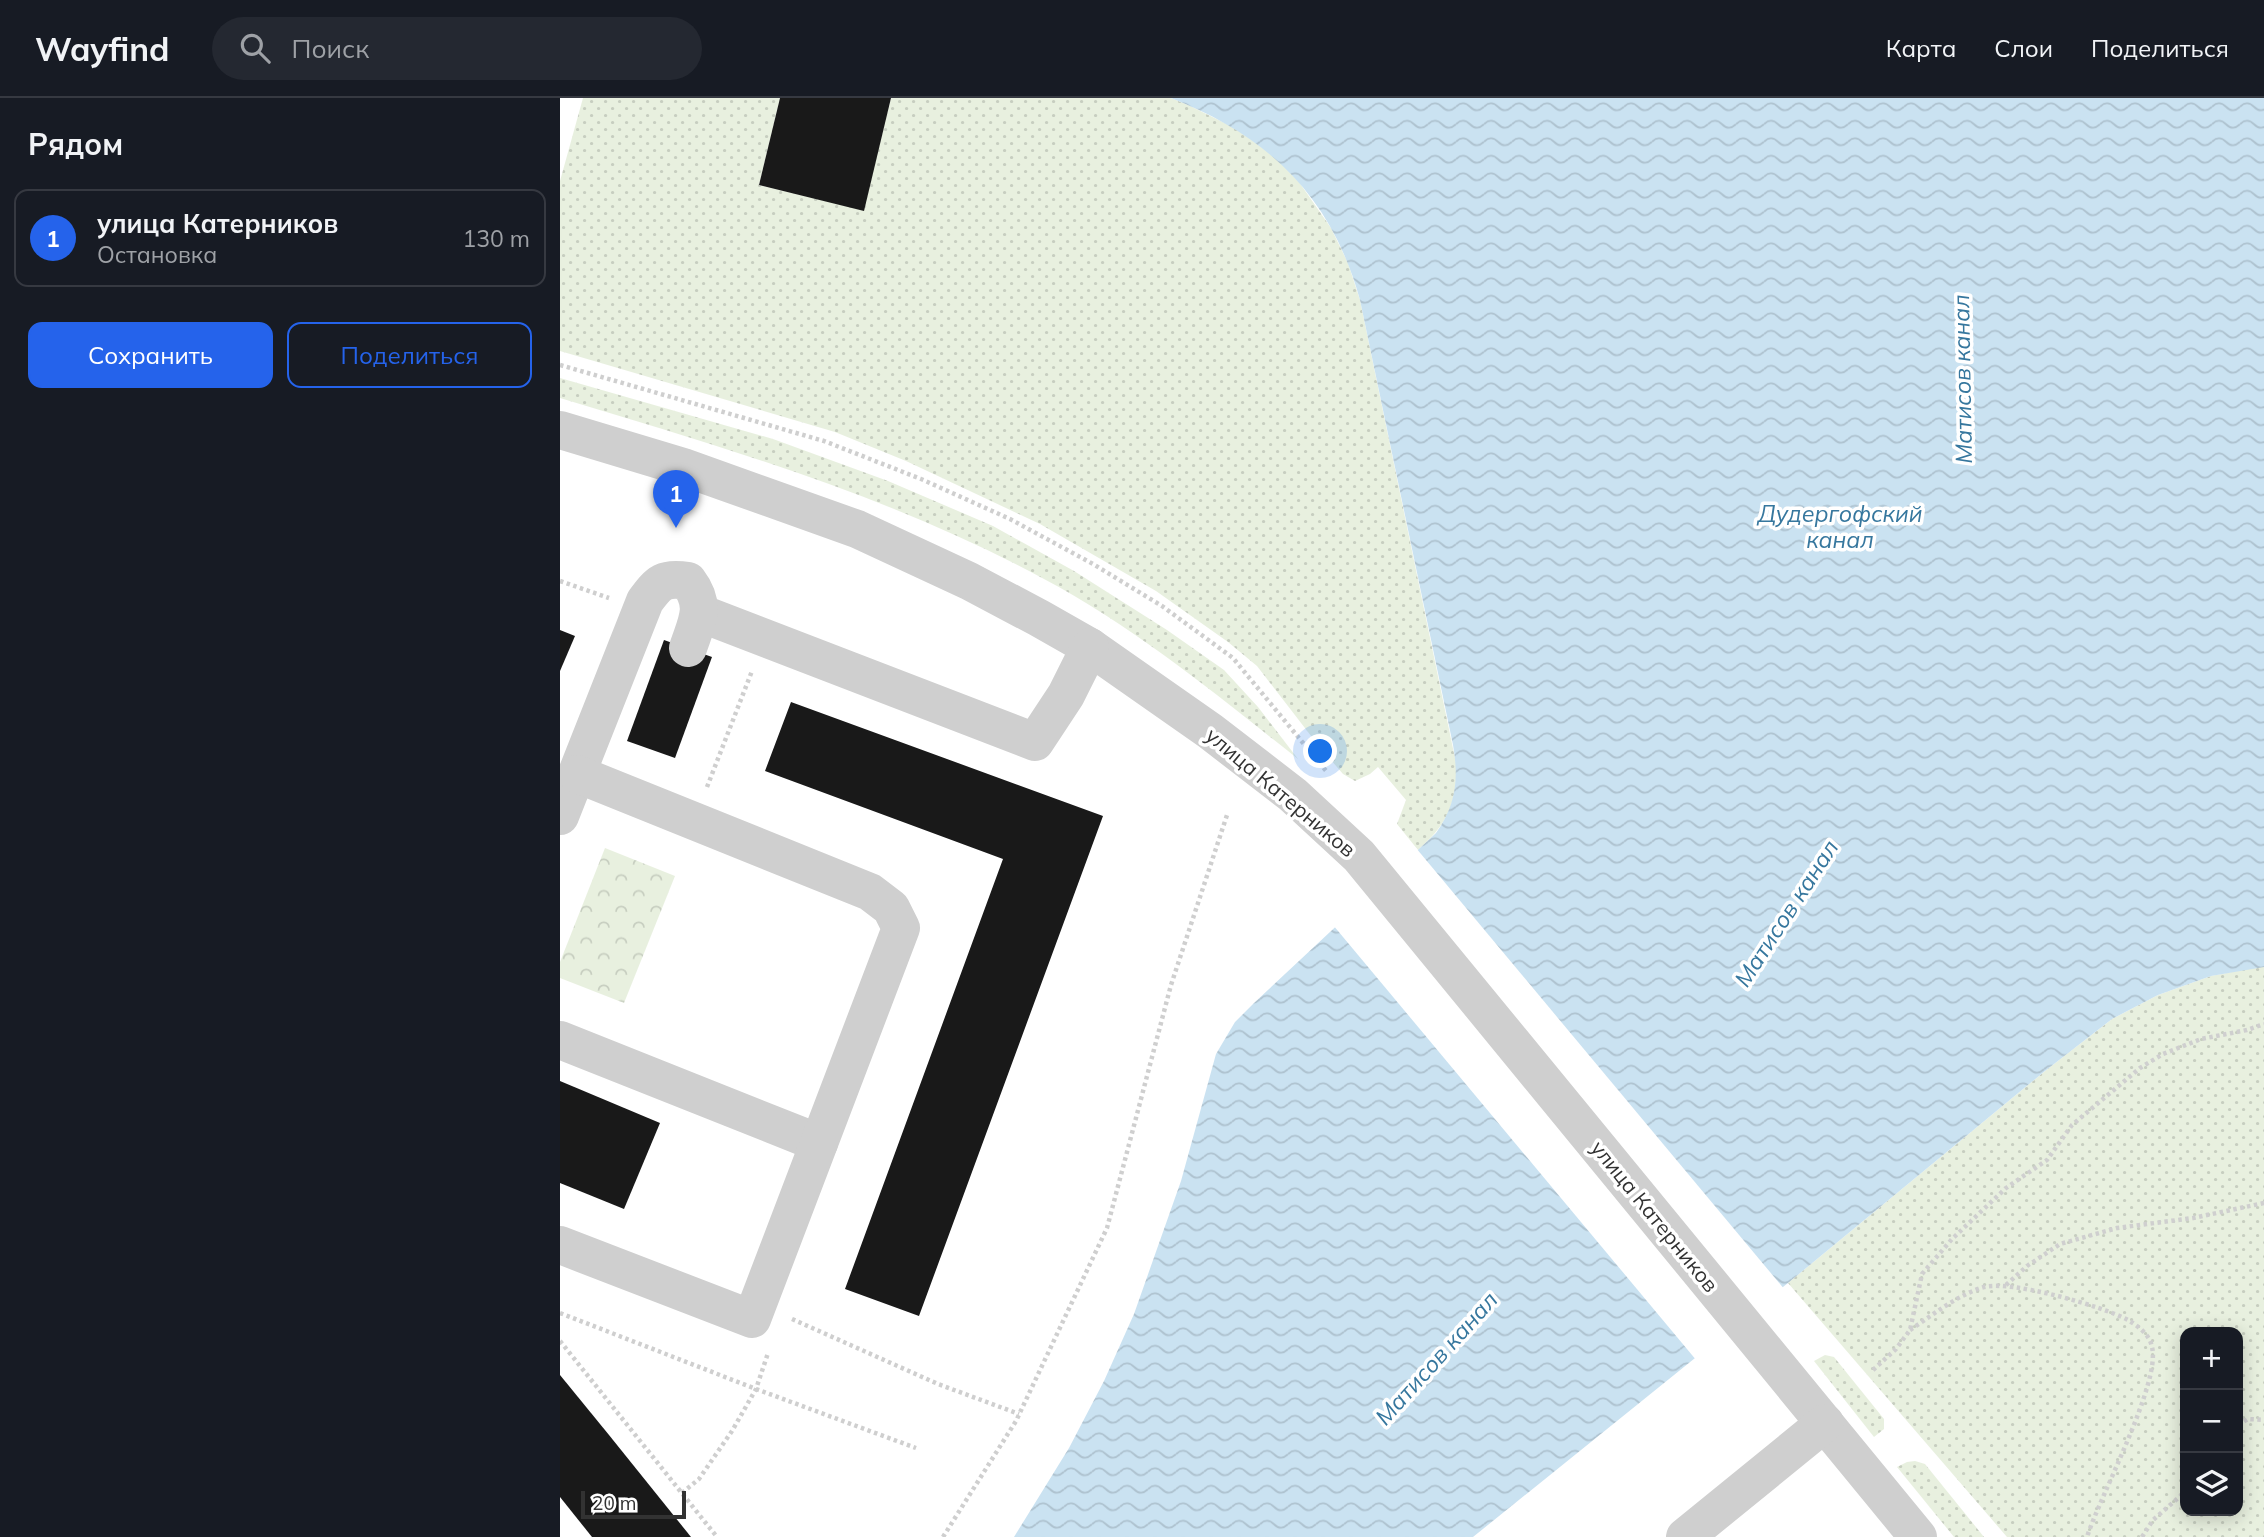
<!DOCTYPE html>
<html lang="ru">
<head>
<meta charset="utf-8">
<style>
	:root { --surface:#171b24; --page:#242831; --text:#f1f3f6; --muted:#9ea1a6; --line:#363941; --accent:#2563eb }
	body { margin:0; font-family:Mulish,sans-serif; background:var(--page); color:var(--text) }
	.controls { position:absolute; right:21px; bottom:21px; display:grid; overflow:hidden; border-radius:14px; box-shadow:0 4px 18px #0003 }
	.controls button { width:63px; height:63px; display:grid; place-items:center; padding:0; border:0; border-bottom:2px solid var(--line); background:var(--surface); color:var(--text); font:35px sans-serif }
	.scale { position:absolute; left:21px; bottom:18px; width:105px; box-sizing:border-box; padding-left:7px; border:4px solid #323232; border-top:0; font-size:19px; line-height:24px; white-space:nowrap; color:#323232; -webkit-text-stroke:5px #fff; paint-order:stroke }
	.you { position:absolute; left:761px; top:654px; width:24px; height:24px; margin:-18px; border:5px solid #fff; border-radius:50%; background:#1a73e8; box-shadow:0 0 0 10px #1a73e833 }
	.badge { display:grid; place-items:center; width:46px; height:46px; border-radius:50%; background:var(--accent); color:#fff; font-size:23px; font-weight:700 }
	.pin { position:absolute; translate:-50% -58px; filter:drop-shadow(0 2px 4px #0008) }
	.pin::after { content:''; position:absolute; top:37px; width:24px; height:21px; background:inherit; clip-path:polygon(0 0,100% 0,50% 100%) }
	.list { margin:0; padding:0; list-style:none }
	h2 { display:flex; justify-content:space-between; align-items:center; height:91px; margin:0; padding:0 28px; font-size:30px }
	h2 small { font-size:23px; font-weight:400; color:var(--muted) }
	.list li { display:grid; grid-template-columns:46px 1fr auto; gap:21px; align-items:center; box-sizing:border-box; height:98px; margin:0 14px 14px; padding:0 14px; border:2px solid var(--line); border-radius:14px }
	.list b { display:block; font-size:26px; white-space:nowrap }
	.list p { margin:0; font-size:23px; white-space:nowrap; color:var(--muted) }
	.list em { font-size:23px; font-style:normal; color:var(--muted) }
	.actions { display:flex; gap:14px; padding:21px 28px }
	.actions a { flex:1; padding:16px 0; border:2px solid var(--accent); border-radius:14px; text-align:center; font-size:24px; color:var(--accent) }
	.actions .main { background:var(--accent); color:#fff }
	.icon { flex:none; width:38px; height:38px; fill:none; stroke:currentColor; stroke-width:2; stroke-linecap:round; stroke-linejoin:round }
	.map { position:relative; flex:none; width:1704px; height:1439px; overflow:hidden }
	header { display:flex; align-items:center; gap:42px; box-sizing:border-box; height:98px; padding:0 35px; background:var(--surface); border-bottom:2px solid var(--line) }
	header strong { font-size:33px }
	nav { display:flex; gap:38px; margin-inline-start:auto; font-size:24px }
	.search { width:490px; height:63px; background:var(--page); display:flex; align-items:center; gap:18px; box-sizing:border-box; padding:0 24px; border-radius:38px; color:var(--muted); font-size:26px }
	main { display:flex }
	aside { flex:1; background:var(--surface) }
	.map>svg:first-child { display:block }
	.grass { fill:url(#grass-dots); fill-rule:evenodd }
	.park { fill:url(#park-crowns) }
	.water { fill:url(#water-waves) }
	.pier { fill:#fff }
	.building { fill:#191919 }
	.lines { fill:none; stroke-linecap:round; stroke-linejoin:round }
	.path { stroke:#cfcfcf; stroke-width:4.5; stroke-dasharray:3.5 3.5; stroke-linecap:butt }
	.minor { stroke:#cfcfcf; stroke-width:38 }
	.labels { text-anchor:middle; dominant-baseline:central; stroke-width:7; stroke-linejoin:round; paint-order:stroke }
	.street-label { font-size:21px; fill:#323232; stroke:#fff }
	.water-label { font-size:23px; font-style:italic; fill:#36779e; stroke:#fff }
</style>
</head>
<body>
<header>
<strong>Wayfind</strong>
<div class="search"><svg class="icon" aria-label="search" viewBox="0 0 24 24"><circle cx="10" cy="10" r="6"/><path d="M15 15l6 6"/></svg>Поиск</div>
<nav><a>Карта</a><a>Слои</a><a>Поделиться</a></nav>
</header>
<main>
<aside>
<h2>Рядом<small></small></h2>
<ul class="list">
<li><span class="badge">1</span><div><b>улица Катерников</b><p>Остановка</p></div><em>130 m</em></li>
</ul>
<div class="actions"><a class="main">Сохранить</a><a>Поделиться</a></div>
</aside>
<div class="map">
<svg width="1704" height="1439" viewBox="0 0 1704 1439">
	<defs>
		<pattern id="grass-dots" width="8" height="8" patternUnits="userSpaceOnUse" patternTransform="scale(1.75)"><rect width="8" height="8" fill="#e8f0df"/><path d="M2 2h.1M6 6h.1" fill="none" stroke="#c7cec0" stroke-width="1.8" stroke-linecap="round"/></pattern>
		<pattern id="park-crowns" width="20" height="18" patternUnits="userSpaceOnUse" patternTransform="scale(1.75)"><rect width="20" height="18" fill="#e8f0df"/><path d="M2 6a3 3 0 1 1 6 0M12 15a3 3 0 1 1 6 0" fill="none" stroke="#c7cec0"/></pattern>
		<pattern id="water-waves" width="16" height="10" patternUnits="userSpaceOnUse" patternTransform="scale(1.75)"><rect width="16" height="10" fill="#cae2f1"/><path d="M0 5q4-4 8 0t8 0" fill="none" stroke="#aec2cf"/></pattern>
	</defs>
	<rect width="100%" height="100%" fill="#fff"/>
	<!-- grass -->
	<g class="grass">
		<path d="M23,0h197l-21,87 104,25 28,-112h280l17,7 47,23 40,29 24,25 32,46 17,35 12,37 96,463c2,39 -9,62 -38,87l-21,-26 9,-24 -28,-33 -8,7 -15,7 -12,-7 -25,-29 -61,-79 -29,-24 -72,-51 -116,-67 -134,-63 -71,-29 -275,-81v-170z"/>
		<path d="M0,280l213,61 115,42 105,45 81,45 93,59 57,40 34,37 40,52c-81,-64 -162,-131 -254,-180 -153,-83 -318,-131 -484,-181z"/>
		<path d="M1697,869h7v570h-257l-219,-254 257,-212 67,-52 46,-24 53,-19zM1625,1234h53v179h-53z"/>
		<polygon points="1265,1257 1274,1259 1324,1321 1324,1331 1314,1339 1254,1263"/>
		<polygon points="1355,1363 1365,1366 1424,1439 1394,1439 1337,1369 1347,1364"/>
	</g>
	<!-- park -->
	<polygon class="park" points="45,750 115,778 64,905 0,880 0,864"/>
	<!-- water -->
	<path class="water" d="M611,0h1093v869l-53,9 -53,19 -46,24 -67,52 -257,212 -315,254h-459l55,-89 35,-67 30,-67 47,-133 35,-127 19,-32 19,-19 182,-170c20,-28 23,-54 17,-88l-93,-445c-28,-102 -91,-164 -189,-202z"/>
	<!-- pier -->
	<polygon class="pier" points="856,750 1225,1192 1137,1263 773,827"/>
	<!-- building -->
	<g class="building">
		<polygon points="220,0 331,0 304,113 199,87"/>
		<polygon points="0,532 15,538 0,573"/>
		<polygon points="104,542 152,559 115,660 67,643"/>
		<polygon points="231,604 543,718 359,1218 285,1191 443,761 205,673"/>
		<polygon points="0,983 100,1025 64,1111 0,1085"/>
		<polygon points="0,1277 49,1337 131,1439 32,1439 0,1399"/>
	</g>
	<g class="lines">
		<!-- path -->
		<g class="path">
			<polyline points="0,267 264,343 361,381 450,421 533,466 602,508 673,560 767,674"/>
			<polyline points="0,483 49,500"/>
			<polyline points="147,689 192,573"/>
			<polyline points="1446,1187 1467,1168 1500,1146 1557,1130 1633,1120 1704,1105"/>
			<polyline points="0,1215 196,1291 356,1350"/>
			<polyline points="232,1221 378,1286 459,1316"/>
			<path d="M1350,1232c23,-15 47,-35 74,-43 27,-7 118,19 144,33 10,6 22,15 24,27 9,36 -52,149 -65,190"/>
			<polyline points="0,1243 157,1439"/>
			<polyline points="1313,1272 1336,1251 1350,1232 1362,1176 1392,1141 1446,1090 1487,1062 1512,1027 1580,970 1603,956 1641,941 1687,932 1704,926"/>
			<polyline points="1678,1327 1688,1321 1704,1322"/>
			<polyline points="122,1395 139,1381 172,1333 196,1291 208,1255"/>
			<polyline points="383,1439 456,1323 547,1130 611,887 668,714"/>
			<polyline points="1582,1439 1593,1422 1625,1394"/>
		</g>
		<!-- minor -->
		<g class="minor">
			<polyline points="0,332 123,369 297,431 409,483 479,520 530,549 650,633 733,697 799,758 1358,1439"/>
			<polyline points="140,515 475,644 506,597 530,549"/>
			<path d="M0,718l85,-215c14,-19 19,-24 43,-20 19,25 9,40 0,67"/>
			<polyline points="0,942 259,1045"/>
			<polyline points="0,1147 192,1221 341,830 331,810 310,794 17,676"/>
			<polyline points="1125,1439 1265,1325"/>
		</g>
	</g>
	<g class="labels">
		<!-- street labels -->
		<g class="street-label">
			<text transform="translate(721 694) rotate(40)">улица Катерников</text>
			<text transform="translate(1095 1118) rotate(51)">улица Катерников</text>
		</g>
		<!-- water labels -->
		<g class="water-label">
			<text transform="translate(1402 281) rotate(-91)">Матисов канал</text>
			<text x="1280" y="415">Дудергофский<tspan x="1280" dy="26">канал</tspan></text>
			<text transform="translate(1226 815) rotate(-57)">Матисов канал</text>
			<text transform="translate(876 1260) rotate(-48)">Матисов канал</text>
		</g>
	</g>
</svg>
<div class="controls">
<button>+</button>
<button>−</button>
<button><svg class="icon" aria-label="layers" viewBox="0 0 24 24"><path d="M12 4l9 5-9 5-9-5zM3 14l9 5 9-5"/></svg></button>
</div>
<div class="scale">20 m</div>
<div class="you"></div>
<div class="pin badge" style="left:116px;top:430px">1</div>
</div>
</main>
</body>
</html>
